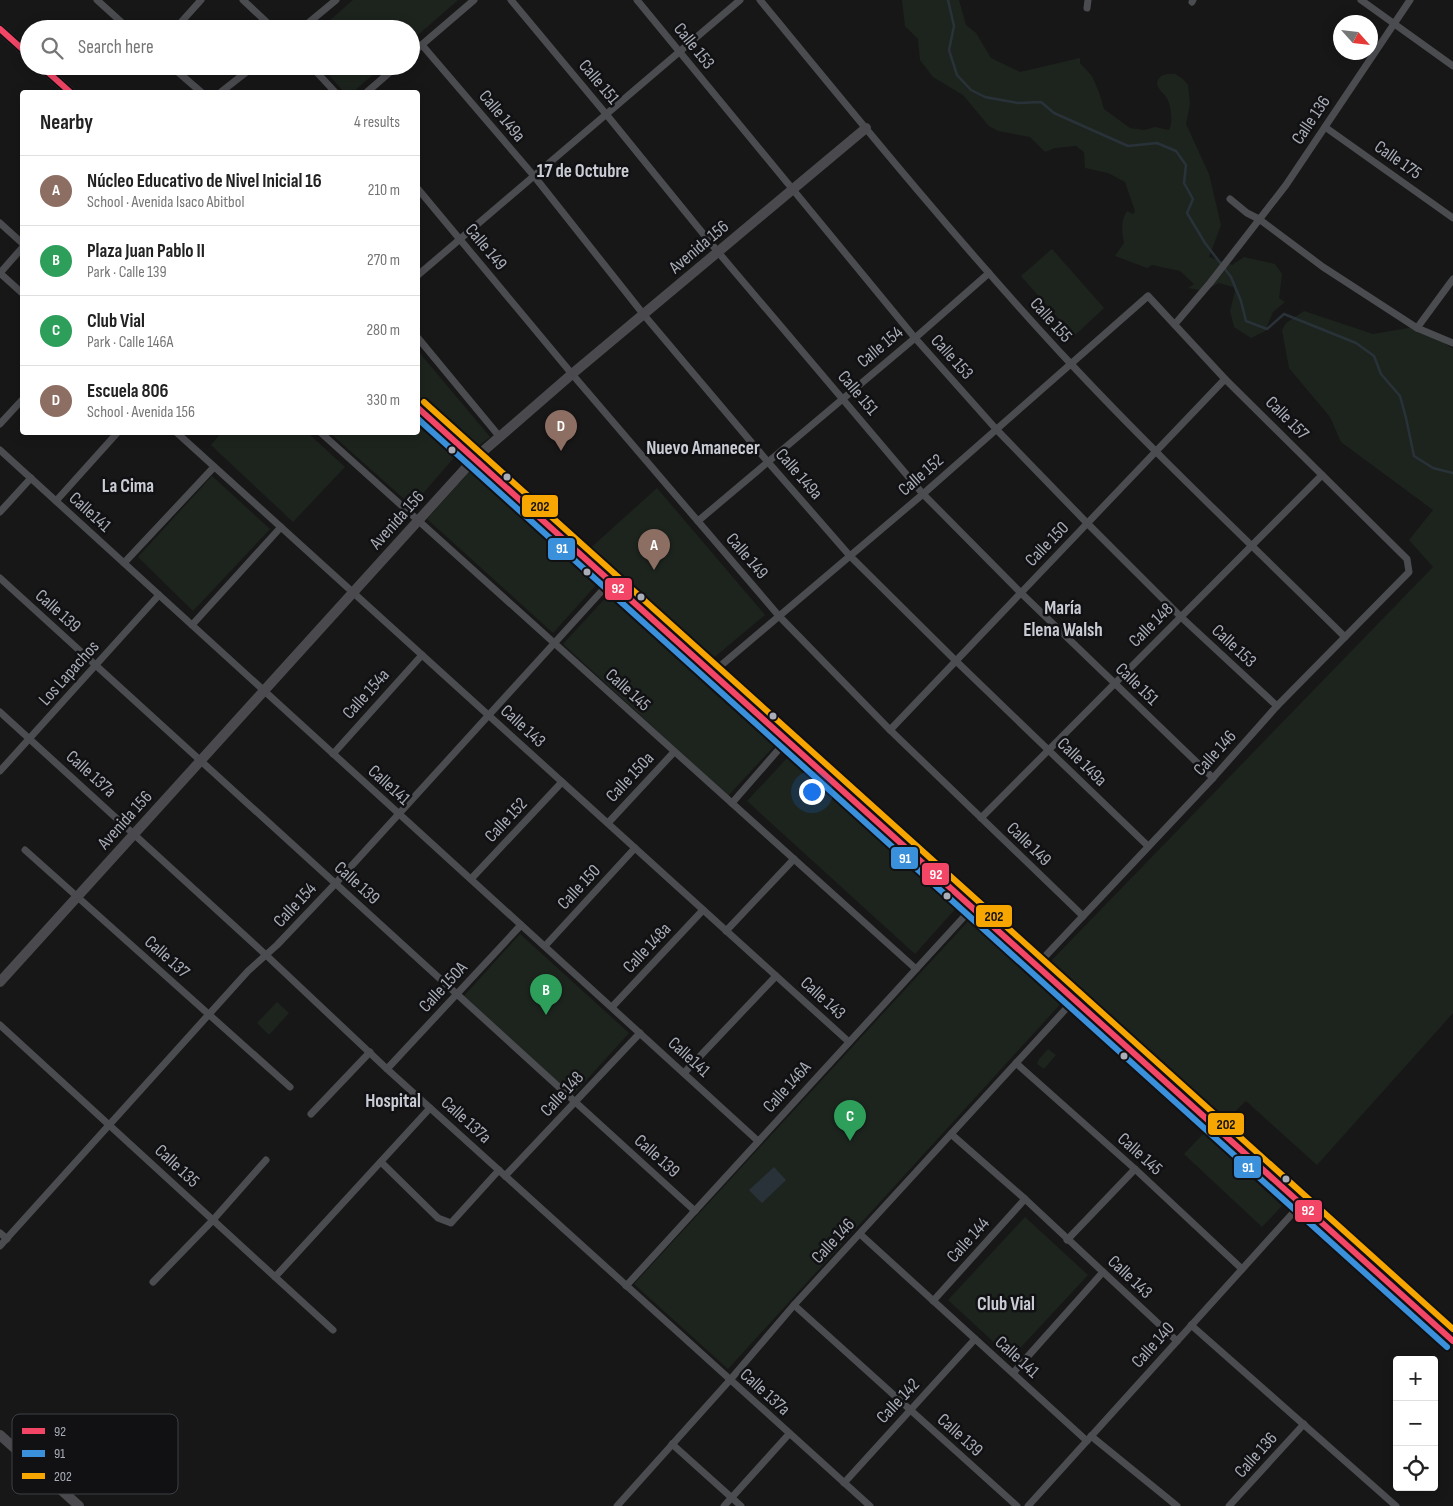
<!DOCTYPE html>
<html lang="en">
<head>
<meta charset="utf-8">
<style>
	:root { --surface:#fff; --page:#f6f6f6; --text:#222; --muted:#767676; --line:#e0e0e0; --accent:#757880 }
	body { margin:0; font-family:"Sofia Sans Condensed",sans-serif; background:var(--page); color:var(--text) }
	.controls { position:absolute; right:15px; bottom:15px; display:grid; overflow:hidden; border-radius:5px; box-shadow:0 2px 12px #0003 }
	.controls button { width:45px; height:45px; display:grid; place-items:center; padding:0; border:0; border-bottom:1px solid var(--line); background:var(--surface); color:var(--text); font:25px sans-serif }
	.compass { position:absolute; left:1333px; top:15px; width:45px; height:45px; border-radius:50%; background:var(--surface); box-shadow:0 2px 12px #0003; rotate:117deg }
	.you { position:absolute; left:811px; top:791px; width:18px; height:18px; margin:-12px; border:4px solid #fff; border-radius:50%; background:#1a73e8; box-shadow:0 0 0 8px #1a73e833 }
	.badge { display:grid; place-items:center; width:32px; height:32px; border-radius:50%; background:var(--accent); color:#fff; font-size:16px; font-weight:700 }
	.pin { position:absolute; translate:-50% -41px; filter:drop-shadow(0 1px 2px #0008) }
	.pin::after { content:''; position:absolute; top:26px; width:18px; height:15px; background:inherit; clip-path:polygon(0 0,100% 0,50% 100%) }
	.list { margin:0; padding:0; list-style:none }
	h2 { display:flex; justify-content:space-between; align-items:center; height:65px; margin:0; padding:0 20px; font-size:21px }
	h2 small { font-size:16px; font-weight:400; color:var(--muted) }
	.list li { display:grid; grid-template-columns:32px 1fr auto; gap:15px; align-items:center; box-sizing:border-box; height:70px; padding:0 20px; border-top:1px solid var(--line) }
	.list b { display:block; font-size:19px; white-space:nowrap }
	.list p { margin:0; font-size:16px; white-space:nowrap; color:var(--muted) }
	.list em { font-size:16px; font-style:normal; color:var(--muted) }
	.icon { flex:none; width:28px; height:28px; fill:none; stroke:currentColor; stroke-width:2; stroke-linecap:round; stroke-linejoin:round }
	.map { position:relative; flex:none; width:1453px; height:1506px; overflow:hidden }
	.search { position:absolute; background:var(--surface); box-shadow:0 2px 12px #0003; left:20px; top:20px; width:400px; height:55px; display:flex; align-items:center; gap:12px; box-sizing:border-box; padding:0 18px; border-radius:28px; color:var(--muted); font-size:19px }
	.panel { position:absolute; background:var(--surface); box-shadow:0 2px 12px #0003; left:20px; top:90px; width:400px; height:345px; border-radius:5px }
	.map>svg:first-child { display:block }
	.green { fill:#1d241e }
	.water { fill:#2a3239 }
	.lines { fill:none; stroke-linecap:round; stroke-linejoin:round }
	.stream { stroke:#2a3239; stroke-width:2.5 }
	.street { stroke:#4b4c50; stroke-width:7 }
	.secondary { stroke:#4a4a4e; stroke-width:10 }
	.bus-1-casing { stroke:#111113; stroke-width:10 }
	.bus-2-casing { stroke:#111113; stroke-width:10 }
	.bus-3-casing { stroke:#111113; stroke-width:10 }
	.bus-1 { stroke:#f34667; stroke-width:6 }
	.bus-2 { stroke:#3a90db; stroke-width:6 }
	.bus-3 { stroke:#f7a600; stroke-width:6 }
	.bus-dot { fill:#a8adb8; stroke:#111113; stroke-width:2 }
	.labels { text-anchor:middle; dominant-baseline:central; stroke-width:5; stroke-linejoin:round; paint-order:stroke }
	.street-label { font-size:18px; fill:#a8adb8; stroke:#111113 }
	.neighbourhood-label { font-size:19px; font-weight:bold; fill:#c9ccd4; stroke:#111113 }
	.key { fill:#111113; stroke:#3e4045; stroke-width:1 }
	.key-label { font-size:14px; fill:#a8adb8 }
	.line-badge { stroke:#111113; stroke-width:2 }
	.badge-label { font-size:14px; text-anchor:middle; font-weight:bold; fill:#fff }
	.pale-badge-label { font-size:14px; text-anchor:middle; font-weight:bold; fill:#111 }
</style>
</head>
<body>
<div class="map">
<svg width="1453" height="1506" viewBox="0 0 1453 1506">
	<rect width="100%" height="100%" fill="#171717"/>
	<!-- green -->
	<g class="green">
		<polygon points="353,0 458,0 411,41 411,29 320,29"/>
		<path d="M902,0h57l7,25 10,8 15,25 29,14 60,-14v5l12,13 7,16 5,17 26,19 14,2 11,-3 14,3c4,-7 2,-20 0,-27 -3,-11 -19,-16 -8,-27l6,-2h8l8,5 5,6 2,19 -4,20 23,50 12,51 -12,32 23,8 12,-8 31,7 7,10 -3,24 6,4 -12,10 -8,19 -14,7 -17,-11 -4,-16 5,-20 -2,-4 -14,-4 -15,8 -16,-3 6,-4 -14,-13 -28,-6 -5,3 -32,-12 9,-13c-2,-12 -4,-21 3,-32l6,3 2,-3 -10,-29 -17,-9 -23,-5 -1,-16 -8,-6 -21,2 -10,4 -15,-15 -32,-6 -9,-5 -26,-31 -30,-18 -13,-17 -2,-21 -13,-13z"/>
		<polygon points="321,66 383,66 353,92 344,92"/>
		<polygon points="1052,249 1104,308 1074,336 1021,276"/>
		<polygon points="1304,311 1373,334 1420,326 1453,349 1453,1013 1317,1165 1246,1101 1227,1119 1049,963 1433,567 1409,540 1433,510 1341,442 1330,417 1289,368 1282,330 1286,323"/>
		<polygon points="418,351 490,437 474,449 418,398"/>
		<polygon points="418,416 458,453 412,506 330,433 418,432"/>
		<polygon points="221,433 308,433 345,467 293,522 211,445"/>
		<polygon points="471,470 597,584 553,633 427,519"/>
		<polygon points="212,476 270,529 193,611 138,557"/>
		<polygon points="657,488 765,615 711,660 586,552"/>
		<polygon points="611,592 776,744 728,796 563,644"/>
		<polygon points="790,755 957,907 915,954 747,801"/>
		<polygon points="971,918 1065,999 728,1369 634,1284"/>
		<polygon points="520,934 629,1033 572,1096 463,997"/>
		<polygon points="277,1002 289,1013 269,1035 257,1023"/>
		<polygon points="1048,1049 1056,1055 1044,1069 1037,1064 1039,1059"/>
		<polygon points="1204,1133 1282,1206 1262,1227 1184,1154"/>
		<polygon points="1025,1217 1088,1275 1011,1358 948,1300"/>
	</g>
	<!-- water -->
	<polygon class="water" points="774,1167 786,1180 762,1203 749,1190"/>
	<g class="lines">
		<!-- stream -->
		<polyline class="stream" points="948,0 954,26 949,50 957,75 971,90 985,97 1018,103 1041,102 1054,113 1128,146 1157,143 1176,151 1186,165 1184,183 1193,199 1187,213 1205,243 1231,277 1241,301 1246,321 1267,329 1284,314 1356,343 1374,356 1381,374 1400,396 1406,418 1414,456 1433,468 1453,473"/>
		<!-- street -->
		<g class="street">
			<polyline points="97,0 129,29"/>
			<polyline points="243,0 274,29"/>
			<polyline points="511,0 606,114 718,252 923,494 1021,593 1213,778"/>
			<polyline points="637,0 915,338 996,429 1087,523 1181,617 1277,706"/>
			<path d="M760,0c101,123 202,247 311,364 88,94 182,182 274,273"/>
			<polyline points="1361,0 1453,66"/>
			<polyline points="1192,2 1193,0"/>
			<polyline points="1087,8 1088,0"/>
			<polyline points="175,29 201,0"/>
			<polyline points="301,29 336,0"/>
			<polyline points="422,45 534,176 644,315 768,462 850,556 956,661 1148,846"/>
			<polyline points="411,54 474,0"/>
			<polyline points="171,66 201,92"/>
			<polyline points="311,66 335,92"/>
			<polyline points="221,92 254,66"/>
			<polyline points="367,92 397,66"/>
			<polyline points="1325,127 1453,218"/>
			<polyline points="418,189 572,374 779,616 890,730 1083,916"/>
			<polyline points="1230,199 1247,213 1259,219 1323,267 1417,328 1453,343"/>
			<polyline points="0,223 22,243"/>
			<polyline points="0,273 22,248"/>
			<polyline points="0,273 22,293"/>
			<polyline points="418,275 740,0"/>
			<polyline points="1175,324 1210,283 1286,185 1410,0"/>
			<polyline points="1417,328 1453,279"/>
			<polyline points="418,338 499,436"/>
			<polyline points="0,424 22,400"/>
			<polyline points="176,432 849,1042"/>
			<polyline points="320,432 916,969"/>
			<polyline points="0,450 758,1141"/>
			<polyline points="56,501 118,432"/>
			<polyline points="0,512 31,478"/>
			<polyline points="698,521 915,338 989,273"/>
			<polyline points="124,563 214,467"/>
			<polyline points="0,578 695,1211"/>
			<polyline points="192,625 281,527"/>
			<polyline points="712,673 923,494 1148,296 1225,379 1407,559 1409,572 1277,706 1213,778 1036,966"/>
			<polyline points="0,712 266,955 387,1069 870,1506"/>
			<polyline points="890,730 1225,379"/>
			<polyline points="333,754 422,655"/>
			<polyline points="0,771 159,595"/>
			<polyline points="732,803 786,741"/>
			<polyline points="981,818 1322,475"/>
			<polyline points="608,823 674,752"/>
			<polyline points="25,850 290,1087"/>
			<polyline points="471,879 562,782"/>
			<polyline points="726,931 794,859"/>
			<polyline points="545,946 635,848"/>
			<polyline points="612,1007 703,910"/>
			<polyline points="0,1025 333,1330"/>
			<polyline points="1016,1063 1135,1169 1242,1269"/>
			<polyline points="387,1069 521,925"/>
			<polyline points="684,1073 776,976"/>
			<polyline points="311,1114 370,1052"/>
			<polyline points="951,1134 1025,1199 1177,1341"/>
			<polyline points="381,1162 438,1218 451,1223 499,1170"/>
			<polyline points="505,1176 640,1033"/>
			<polyline points="0,1233 7,1239"/>
			<polyline points="860,1234 1087,1441"/>
			<polyline points="1067,1240 1135,1169"/>
			<polyline points="0,1246 248,971 277,945 335,884 610,582"/>
			<polyline points="275,1277 430,1108"/>
			<polyline points="153,1282 213,1220 266,1160"/>
			<polyline points="626,1286 972,908"/>
			<polyline points="933,1301 1025,1199"/>
			<polyline points="794,1305 1017,1506"/>
			<polyline points="1191,1325 1396,1506"/>
			<polyline points="1013,1373 1103,1272"/>
			<polyline points="1091,1436 1177,1506"/>
			<polyline points="672,1444 741,1506"/>
			<polyline points="844,1483 975,1339"/>
			<polyline points="617,1506 730,1380 794,1305 1074,1000"/>
			<polyline points="724,1506 789,1434"/>
			<polyline points="1028,1506 1301,1204"/>
			<polyline points="1229,1506 1304,1424"/>
		</g>
		<!-- secondary -->
		<g class="secondary">
			<polyline points="0,29 29,55"/>
			<polyline points="41,66 70,92"/>
			<polyline points="418,408 1453,1341"/>
			<polyline points="0,982 474,459 572,374 866,128"/>
			<polyline points="0,1435 79,1506"/>
		</g>
		<defs>
			<g id="bus-1">
				<polyline points="0,29 29,55"/>
				<polyline points="41,66 70,92"/>
				<polyline points="418,408 1453,1341"/>
			</g>
			<polyline id="bus-2" points="418,419 1447,1347"/>
			<polyline id="bus-3" points="424,402 1453,1329"/>
		</defs>
		<!-- bus-1 casing -->
		<use href="#bus-1" class="bus-1-casing"/>
		<!-- bus-2 casing -->
		<use href="#bus-2" class="bus-2-casing"/>
		<!-- bus-3 casing -->
		<use href="#bus-3" class="bus-3-casing"/>
		<!-- bus-1 -->
		<use href="#bus-1" class="bus-1"/>
		<!-- bus-2 -->
		<use href="#bus-2" class="bus-2"/>
		<!-- bus-3 -->
		<use href="#bus-3" class="bus-3"/>
	</g>
	<!-- markers -->
	<g class="bus-dot">
		<circle cx="452" cy="450" r="4.5"/>
		<circle cx="507" cy="477" r="4.5"/>
		<circle cx="587" cy="572" r="4.5"/>
		<circle cx="641" cy="597" r="4.5"/>
		<circle cx="773" cy="716" r="4.5"/>
		<circle cx="947" cy="896" r="4.5"/>
		<circle cx="1124" cy="1056" r="4.5"/>
		<circle cx="1286" cy="1179" r="4.5"/>
	</g>
	<g class="labels">
		<!-- street labels -->
		<g class="street-label">
			<text transform="translate(694 46) rotate(51)">Calle 153</text>
			<text transform="translate(599 82) rotate(50)">Calle 151</text>
			<text transform="translate(502 116) rotate(50)">Calle 149a</text>
			<text transform="translate(1311 120) rotate(-56)">Calle 136</text>
			<text transform="translate(1398 160) rotate(35)">Calle 175</text>
			<text transform="translate(486 247) rotate(50)">Calle 149</text>
			<text transform="translate(699 247) rotate(-40)">Avenida 156</text>
			<text transform="translate(1051 320) rotate(48)">Calle 155</text>
			<text transform="translate(880 347) rotate(-40)">Calle 154</text>
			<text transform="translate(952 357) rotate(48)">Calle 153</text>
			<text transform="translate(858 393) rotate(50)">Calle 151</text>
			<text transform="translate(1287 418) rotate(45)">Calle 157</text>
			<text transform="translate(799 474) rotate(49)">Calle 149a</text>
			<text transform="translate(921 475) rotate(-41)">Calle 152</text>
			<text transform="translate(90 512) rotate(42)">Calle141</text>
			<text transform="translate(397 520) rotate(-48)">Avenida 156</text>
			<text transform="translate(1047 544) rotate(-46)">Calle 150</text>
			<text transform="translate(747 556) rotate(49)">Calle 149</text>
			<text transform="translate(58 611) rotate(42)">Calle 139</text>
			<text transform="translate(1151 625) rotate(-45)">Calle 148</text>
			<text transform="translate(1234 646) rotate(43)">Calle 153</text>
			<text transform="translate(69 673) rotate(-48)">Los Lapachos</text>
			<text transform="translate(1137 684) rotate(44)">Calle 151</text>
			<text transform="translate(628 690) rotate(42)">Calle 145</text>
			<text transform="translate(366 694) rotate(-48)">Calle 154a</text>
			<text transform="translate(523 726) rotate(42)">Calle 143</text>
			<text transform="translate(1215 753) rotate(-48)">Calle 146</text>
			<text transform="translate(1082 762) rotate(44)">Calle 149a</text>
			<text transform="translate(91 774) rotate(42)">Calle 137a</text>
			<text transform="translate(630 777) rotate(-47)">Calle 150a</text>
			<text transform="translate(389 785) rotate(42)">Calle141</text>
			<text transform="translate(125 820) rotate(-48)">Avenida 156</text>
			<text transform="translate(506 820) rotate(-47)">Calle 152</text>
			<text transform="translate(1029 844) rotate(44)">Calle 149</text>
			<text transform="translate(357 883) rotate(42)">Calle 139</text>
			<text transform="translate(579 887) rotate(-47)">Calle 150</text>
			<text transform="translate(295 905) rotate(-47)">Calle 154</text>
			<text transform="translate(647 948) rotate(-47)">Calle 148a</text>
			<text transform="translate(167 957) rotate(42)">Calle 137</text>
			<text transform="translate(443 987) rotate(-47)">Calle 150A</text>
			<text transform="translate(823 998) rotate(42)">Calle 143</text>
			<text transform="translate(689 1057) rotate(42)">Calle141</text>
			<text transform="translate(787 1087) rotate(-48)">Calle 146A</text>
			<text transform="translate(562 1094) rotate(-47)">Calle 148</text>
			<text transform="translate(466 1120) rotate(42)">Calle 137a</text>
			<text transform="translate(1140 1154) rotate(42)">Calle 145</text>
			<text transform="translate(657 1156) rotate(42)">Calle 139</text>
			<text transform="translate(177 1166) rotate(43)">Calle 135</text>
			<text transform="translate(968 1240) rotate(-48)">Calle 144</text>
			<text transform="translate(833 1241) rotate(-47)">Calle 146</text>
			<text transform="translate(1130 1277) rotate(43)">Calle 143</text>
			<text transform="translate(1153 1345) rotate(-48)">Calle 140</text>
			<text transform="translate(1017 1357) rotate(42)">Calle 141</text>
			<text transform="translate(765 1392) rotate(42)">Calle 137a</text>
			<text transform="translate(898 1401) rotate(-47)">Calle 142</text>
			<text transform="translate(960 1435) rotate(42)">Calle 139</text>
			<text transform="translate(1256 1455) rotate(-48)">Calle 136</text>
		</g>
		<!-- neighbourhood labels -->
		<g class="neighbourhood-label">
			<text x="583" y="171">17 de Octubre</text>
			<text x="703" y="448">Nuevo Amanecer</text>
			<text x="128" y="486">La Cima</text>
			<text x="1063" y="608">María<tspan x="1063" dy="22">Elena Walsh</tspan></text>
			<text x="393" y="1101">Hospital</text>
			<text x="1006" y="1304">Club Vial</text>
		</g>
	</g>
	<!-- legend -->
	<rect x="12" y="1414" width="166" height="80" rx="8" class="key"/>
	<rect x="22" y="1428" width="23" height="6" fill="#f34667"/>
	<rect x="22" y="1450" width="23" height="7" fill="#3a90db"/>
	<rect x="22" y="1473" width="23" height="6" fill="#f7a600"/>
	<g class="key-label">
		<text x="54" y="1436">92</text>
		<text x="54" y="1458">91</text>
		<text x="54" y="1481">202</text>
	</g>
	<g class="line-badge">
		<rect x="521" y="494" width="38" height="24" rx="5" fill="#f7a600"/>
		<rect x="547" y="537" width="29" height="24" rx="5" fill="#3a90db"/>
		<rect x="604" y="577" width="29" height="24" rx="5" fill="#f34667"/>
		<rect x="890" y="846" width="29" height="24" rx="5" fill="#3a90db"/>
		<rect x="921" y="862" width="29" height="24" rx="5" fill="#f34667"/>
		<rect x="975" y="904" width="38" height="24" rx="5" fill="#f7a600"/>
		<rect x="1207" y="1112" width="38" height="24" rx="5" fill="#f7a600"/>
		<rect x="1233" y="1155" width="29" height="24" rx="5" fill="#3a90db"/>
		<rect x="1294" y="1199" width="29" height="24" rx="5" fill="#f34667"/>
	</g>
	<g class="badge-label">
		<text x="562" y="553">91</text>
		<text x="618" y="593">92</text>
		<text x="905" y="863">91</text>
		<text x="936" y="879">92</text>
		<text x="1248" y="1172">91</text>
		<text x="1308" y="1215">92</text>
	</g>
	<g class="pale-badge-label">
		<text x="540" y="511">202</text>
		<text x="994" y="921">202</text>
		<text x="1226" y="1129">202</text>
	</g>
</svg>
<div class="controls">
<button>+</button>
<button>−</button>
<button><svg class="icon" aria-label="locate" viewBox="0 0 24 24"><circle cx="12" cy="12" r="6"/><path d="M12 2v4M12 18v4M2 12h4M18 12h4"/></svg></button>
</div>
<svg class="compass" viewBox="-18 -18 36 36"><path d="M0-13l5 13h-10z" fill="#e53935"/><path d="M0 13l5-13h-10z" fill="#767676"/></svg>
<div class="you"></div>
<div class="pin badge" style="left:654px;top:570px;background:#8d6e63">A</div>
<div class="pin badge" style="left:546px;top:1015px;background:#2e9e5b">B</div>
<div class="pin badge" style="left:850px;top:1141px;background:#2e9e5b">C</div>
<div class="pin badge" style="left:561px;top:451px;background:#8d6e63">D</div>
<div class="search"><svg class="icon" aria-label="search" viewBox="0 0 24 24"><circle cx="10" cy="10" r="6"/><path d="M15 15l6 6"/></svg>Search here</div>
<section class="panel">
<h2>Nearby<small>4 results</small></h2>
<ul class="list">
<li><span class="badge" style="background:#8d6e63">A</span><div><b>Núcleo Educativo de Nivel Inicial 16</b><p>School · Avenida Isaco Abitbol</p></div><em>210 m</em></li>
<li><span class="badge" style="background:#2e9e5b">B</span><div><b>Plaza Juan Pablo II</b><p>Park · Calle 139</p></div><em>270 m</em></li>
<li><span class="badge" style="background:#2e9e5b">C</span><div><b>Club Vial</b><p>Park · Calle 146A</p></div><em>280 m</em></li>
<li><span class="badge" style="background:#8d6e63">D</span><div><b>Escuela 806</b><p>School · Avenida 156</p></div><em>330 m</em></li>
</ul>
</section>
</div>
</body>
</html>
